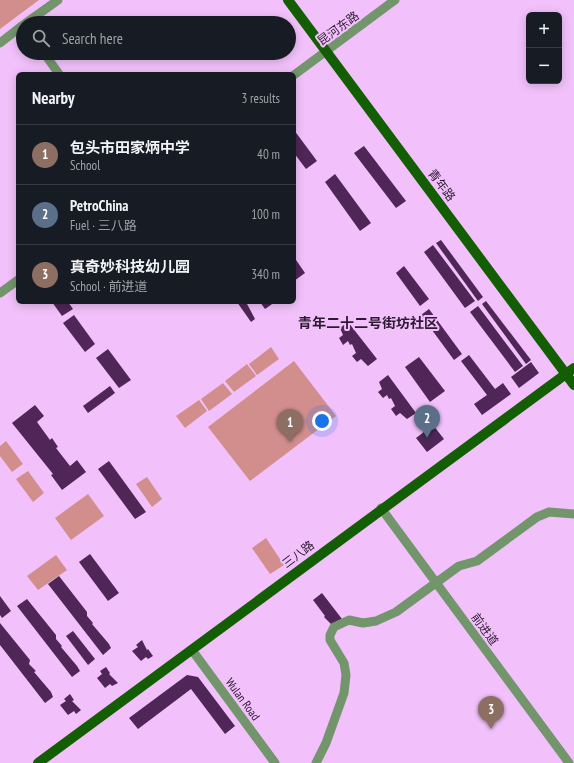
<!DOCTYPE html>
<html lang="en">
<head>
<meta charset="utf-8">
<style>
	:root { --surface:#171b24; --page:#242831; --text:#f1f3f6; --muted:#9ea1a6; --line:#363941; --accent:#0b8043 }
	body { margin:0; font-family:"PT Sans Narrow","Noto Sans SC",sans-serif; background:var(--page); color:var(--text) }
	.controls { position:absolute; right:12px; top:12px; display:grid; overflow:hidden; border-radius:6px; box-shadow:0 2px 10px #0003 }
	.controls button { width:36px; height:36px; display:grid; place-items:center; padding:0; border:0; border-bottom:1px solid var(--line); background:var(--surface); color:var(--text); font:20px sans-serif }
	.you { position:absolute; left:322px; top:421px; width:14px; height:14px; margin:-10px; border:3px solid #fff; border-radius:50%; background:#1a73e8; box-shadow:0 0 0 6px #1a73e833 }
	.badge { display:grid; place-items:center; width:26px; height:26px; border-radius:50%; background:var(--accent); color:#fff; font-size:13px; font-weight:700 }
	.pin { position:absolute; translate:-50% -33px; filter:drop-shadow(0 1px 2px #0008) }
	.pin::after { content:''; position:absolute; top:21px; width:14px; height:12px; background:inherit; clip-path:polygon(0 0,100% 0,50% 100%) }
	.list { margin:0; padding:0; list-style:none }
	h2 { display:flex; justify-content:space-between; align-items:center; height:52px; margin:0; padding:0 16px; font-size:17px }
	h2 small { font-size:13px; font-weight:400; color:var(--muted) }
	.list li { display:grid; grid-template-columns:26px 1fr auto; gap:12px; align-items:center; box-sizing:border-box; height:60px; padding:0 16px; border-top:1px solid var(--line) }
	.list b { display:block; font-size:15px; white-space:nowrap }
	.list p { margin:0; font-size:13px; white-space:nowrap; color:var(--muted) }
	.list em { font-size:13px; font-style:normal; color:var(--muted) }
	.icon { flex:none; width:22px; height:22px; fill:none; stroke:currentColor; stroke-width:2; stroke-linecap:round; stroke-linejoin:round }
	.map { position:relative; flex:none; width:574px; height:763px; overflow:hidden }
	.search { position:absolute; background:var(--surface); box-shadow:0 2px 10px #0003; left:16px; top:16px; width:280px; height:44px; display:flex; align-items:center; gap:10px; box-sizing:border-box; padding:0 14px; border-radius:22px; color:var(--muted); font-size:15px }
	.panel { position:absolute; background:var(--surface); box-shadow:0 2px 10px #0003; left:16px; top:72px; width:280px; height:232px; border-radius:6px }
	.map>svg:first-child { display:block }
	.green { fill:#d28e8c }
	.building { fill:#4f2657 }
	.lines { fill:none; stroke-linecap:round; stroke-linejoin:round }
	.minor { stroke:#72956c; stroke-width:9 }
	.major { stroke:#135d03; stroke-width:10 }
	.labels { text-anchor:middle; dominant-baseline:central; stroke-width:4; stroke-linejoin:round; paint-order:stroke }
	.street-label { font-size:12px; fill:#2c1a30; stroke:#f2c1fb }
	.quarter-label { font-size:14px; font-weight:bold; fill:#2c1a30; stroke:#f2c1fb }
</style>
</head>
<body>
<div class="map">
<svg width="574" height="763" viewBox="0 0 574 763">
	<rect width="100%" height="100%" fill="#f2c1fb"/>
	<!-- green -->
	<g class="green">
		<polygon points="0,0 39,0 0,29"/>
		<polygon points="271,347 279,359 257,375 249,364"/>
		<polygon points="294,361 336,416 250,481 208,427"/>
		<polygon points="247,364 256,376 234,392 225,381"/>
		<polygon points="223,383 232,394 209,411 201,399"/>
		<polygon points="199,400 207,411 185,428 176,416"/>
		<polygon points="6,441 23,464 12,472 0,456 0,446"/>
		<polygon points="28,471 44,493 33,502 16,479"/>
		<polygon points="147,477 162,499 152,507 136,484"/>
		<polygon points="88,494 104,516 71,540 55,518"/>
		<polygon points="266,538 284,565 270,574 252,548"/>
		<polygon points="56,555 67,570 38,590 27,576"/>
	</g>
	<!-- building -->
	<g class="building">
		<polygon points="294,130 317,161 306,169 294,153"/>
		<polygon points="364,146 406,201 396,208 354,153"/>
		<polygon points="335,174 371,223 360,231 325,182"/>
		<polygon points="441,240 483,297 478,301 436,243"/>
		<polygon points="433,245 475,301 465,308 424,252"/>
		<polygon points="294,257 305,273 294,281"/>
		<polygon points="404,266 429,299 420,306 396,273"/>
		<polygon points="486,301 531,360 526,364 482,304"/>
		<polygon points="52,302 68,302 73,309 62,316"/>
		<polygon points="237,302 246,302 255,319 251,322"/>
		<polygon points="260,302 275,302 265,309"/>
		<polygon points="478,306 523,366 515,372 470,312"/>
		<polygon points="429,309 462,354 454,360 421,315"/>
		<polygon points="74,315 95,344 85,352 63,323"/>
		<polygon points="348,322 377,359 368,366 361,359 357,362 352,356 356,353 352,344 350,345 348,341 343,345 339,338 343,335 340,328"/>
		<polygon points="108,349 131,380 119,388 96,358"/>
		<polygon points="469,355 495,389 503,383 511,394 482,415 474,404 487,395 461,361"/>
		<polygon points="419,357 445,391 430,402 405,367"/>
		<polygon points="531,362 539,373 519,388 511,377"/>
		<polygon points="388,375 416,413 407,419 400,413 396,416 391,409 395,406 391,398 389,399 387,395 383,398 378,392 382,389 379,382"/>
		<polygon points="110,386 115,393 88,413 83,406"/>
		<polygon points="35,405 44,416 37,422 50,440 52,438 58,447 56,448 70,466 77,460 86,472 62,490 51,475 53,474 12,423"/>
		<polygon points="433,425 444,439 427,452 416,438"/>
		<polygon points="109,461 146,512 135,519 98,469"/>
		<polygon points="90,554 119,593 108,601 79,562"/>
		<polygon points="59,576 87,612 87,616 93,623 92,624 109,644 111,648 103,655 48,584"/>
		<polygon points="322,593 342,619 333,626 324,617 325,616 313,600"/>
		<polygon points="0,596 11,611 2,618 0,615"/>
		<polygon points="27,599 56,635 56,639 62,646 61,647 77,666 80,671 72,677 17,606"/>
		<polygon points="0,623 30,660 29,664 36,671 34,672 51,692 53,697 45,703 0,645"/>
		<polygon points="73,631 95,659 88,665 66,636"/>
		<polygon points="142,640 147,650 148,649 153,656 148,659 146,657 141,661 132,651 138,647 136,645"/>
		<polygon points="106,667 110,673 109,674 118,683 112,686 110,684 105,688 97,678 102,674 100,671"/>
		<polygon points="187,675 198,677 235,726 225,734 191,689 138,729 129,718"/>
		<polygon points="70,694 74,700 72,701 81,710 76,714 74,711 68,715 60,705 66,701 64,699"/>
	</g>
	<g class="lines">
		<!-- minor -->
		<g class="minor">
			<polyline points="26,23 58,0"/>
			<polyline points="0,43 23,25"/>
			<polyline points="44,53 59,74"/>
			<polyline points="294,75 395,0"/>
			<polyline points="0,293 18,280"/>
			<polyline points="381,508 569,763"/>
			<polyline points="192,650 275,763"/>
			<polyline points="316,763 326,743 344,693 346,675 344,663 330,640 330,635 334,627 349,620 363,623 376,621 396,612 459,566 477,561 537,517 549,512 574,514"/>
		</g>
		<!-- major -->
		<g class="major">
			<polyline points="288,0 574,385"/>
			<polyline points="38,763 574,368"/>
		</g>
	</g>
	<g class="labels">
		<!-- street labels -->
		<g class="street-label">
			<text transform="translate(338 28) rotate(-36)">昆河东路</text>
			<text transform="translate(442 185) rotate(53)">青年路</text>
			<text transform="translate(298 554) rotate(-37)">三八路</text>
			<text transform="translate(485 629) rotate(54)">前进道</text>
			<text transform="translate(243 699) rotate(54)">Wulan Road</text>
		</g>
		<!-- quarter labels -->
		<g class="quarter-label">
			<text x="368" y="323">青年二十二号街坊社区</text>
		</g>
	</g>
</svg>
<div class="controls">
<button>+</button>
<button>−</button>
</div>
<div class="you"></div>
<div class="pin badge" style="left:290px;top:442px;background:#8d6e63">1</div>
<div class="pin badge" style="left:427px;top:438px;background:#5c6f8a">2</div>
<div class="pin badge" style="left:491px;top:729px;background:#8d6e63">3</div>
<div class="search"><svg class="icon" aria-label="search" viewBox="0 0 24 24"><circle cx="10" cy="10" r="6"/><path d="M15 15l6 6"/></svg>Search here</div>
<section class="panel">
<h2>Nearby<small>3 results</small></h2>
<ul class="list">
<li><span class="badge" style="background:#8d6e63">1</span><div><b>包头市田家炳中学</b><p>School</p></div><em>40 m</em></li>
<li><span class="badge" style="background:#5c6f8a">2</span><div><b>PetroChina</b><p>Fuel · 三八路</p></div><em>100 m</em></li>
<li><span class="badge" style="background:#8d6e63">3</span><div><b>真奇妙科技幼儿园</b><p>School · 前进道</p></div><em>340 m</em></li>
</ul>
</section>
</div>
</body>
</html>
